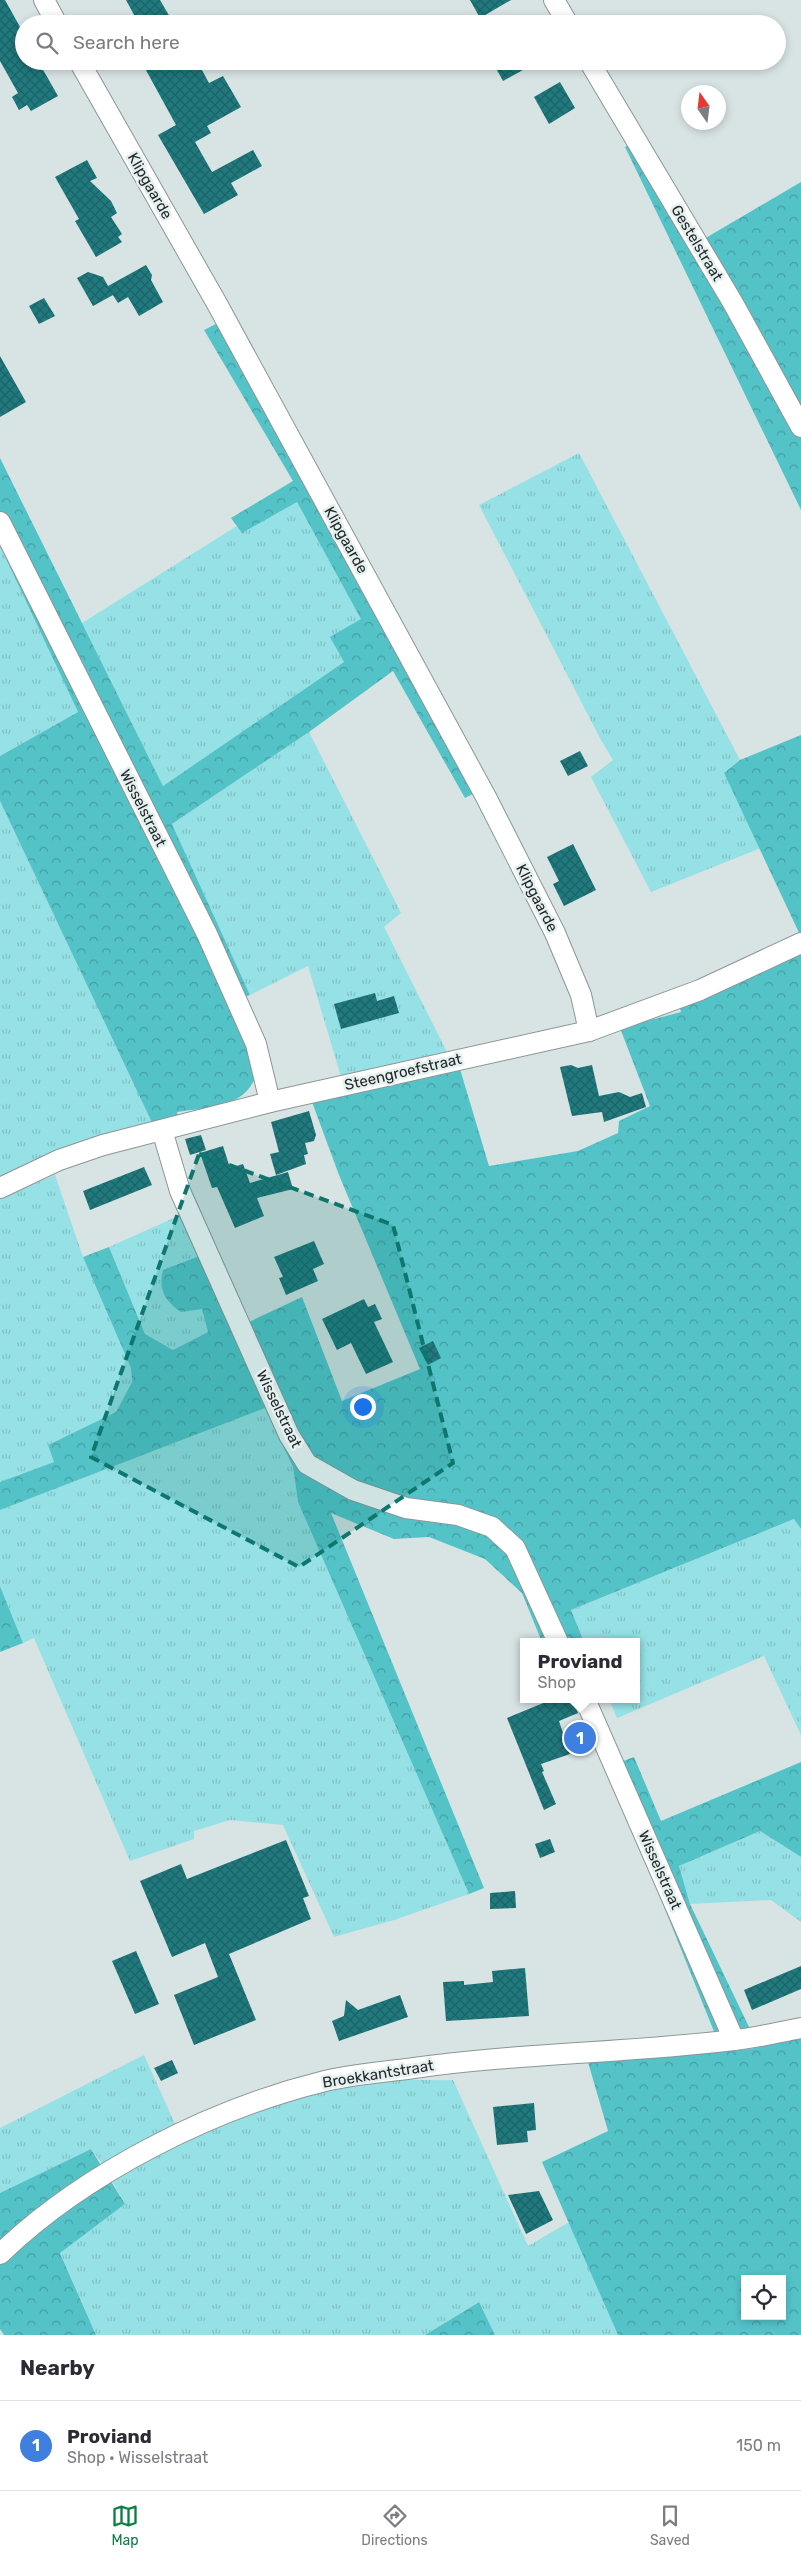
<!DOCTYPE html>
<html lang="en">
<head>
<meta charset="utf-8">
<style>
	:root { --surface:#fff; --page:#f2f2f3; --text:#2b2b33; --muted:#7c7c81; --line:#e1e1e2; --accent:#0b8043 }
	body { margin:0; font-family:Rubik,sans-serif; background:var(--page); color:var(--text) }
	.controls { position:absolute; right:15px; bottom:15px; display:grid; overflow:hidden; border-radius:0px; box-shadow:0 2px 8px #0003 }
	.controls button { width:45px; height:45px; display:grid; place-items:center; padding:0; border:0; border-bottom:1px solid var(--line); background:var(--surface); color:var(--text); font:25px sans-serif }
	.compass { position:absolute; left:681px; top:85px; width:45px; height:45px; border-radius:50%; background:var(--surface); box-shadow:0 2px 8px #0003; rotate:346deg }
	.you { position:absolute; left:362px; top:1406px; width:18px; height:18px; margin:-12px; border:4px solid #fff; border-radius:50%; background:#1a73e8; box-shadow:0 0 0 8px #1a73e833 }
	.badge { display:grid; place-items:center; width:32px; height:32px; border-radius:50%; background:var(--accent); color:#fff; font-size:16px; font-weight:700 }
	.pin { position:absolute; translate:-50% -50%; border:2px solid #fff; box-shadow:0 1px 5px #0006 }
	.popup { position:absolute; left:520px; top:1638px; width:120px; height:65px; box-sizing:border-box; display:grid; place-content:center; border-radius:0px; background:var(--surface); filter:drop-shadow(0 1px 4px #0005); font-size:16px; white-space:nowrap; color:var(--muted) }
	.popup b { font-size:19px; color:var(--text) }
	.popup::after { content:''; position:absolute; left:50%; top:100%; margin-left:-10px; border:10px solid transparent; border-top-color:var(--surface) }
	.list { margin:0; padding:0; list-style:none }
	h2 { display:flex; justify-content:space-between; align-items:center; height:65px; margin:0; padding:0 20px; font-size:21px }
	h2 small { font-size:16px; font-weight:400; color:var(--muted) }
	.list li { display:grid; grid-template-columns:32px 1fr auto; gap:15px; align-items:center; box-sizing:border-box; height:90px; padding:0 20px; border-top:1px solid var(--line) }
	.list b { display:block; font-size:19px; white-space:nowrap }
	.list p { margin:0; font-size:16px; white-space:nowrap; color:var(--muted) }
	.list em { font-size:16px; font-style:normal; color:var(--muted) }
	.icon { flex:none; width:28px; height:28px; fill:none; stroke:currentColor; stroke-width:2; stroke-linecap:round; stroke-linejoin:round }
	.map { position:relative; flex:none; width:801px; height:2335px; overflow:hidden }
	.search { position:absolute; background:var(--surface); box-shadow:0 2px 8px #0003; left:15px; right:15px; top:15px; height:55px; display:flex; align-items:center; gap:12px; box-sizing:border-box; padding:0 18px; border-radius:28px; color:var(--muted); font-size:19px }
	.sheet { height:155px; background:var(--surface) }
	nav { display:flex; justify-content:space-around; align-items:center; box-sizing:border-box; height:70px; border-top:1px solid var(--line); background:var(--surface); font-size:14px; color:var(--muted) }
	nav a { display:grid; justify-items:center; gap:2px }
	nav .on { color:var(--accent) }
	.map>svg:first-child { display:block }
	.grass { fill:url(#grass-tufts) }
	.forest { fill:url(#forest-crowns); fill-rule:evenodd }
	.building { fill:url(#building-cross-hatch) }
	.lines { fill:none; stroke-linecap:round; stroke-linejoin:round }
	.street-casing { stroke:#8c9697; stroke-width:22 }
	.street { stroke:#fff; stroke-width:20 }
	.marked { fill:#0f766e; fill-opacity:0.2; stroke:#0f766e; stroke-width:4; stroke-dasharray:10 6; stroke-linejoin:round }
	.labels { text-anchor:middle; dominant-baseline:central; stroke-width:5; stroke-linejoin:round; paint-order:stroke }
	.street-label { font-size:15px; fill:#242828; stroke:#e5f0f1 }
</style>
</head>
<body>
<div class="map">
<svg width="801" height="2335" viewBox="0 0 801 2335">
	<defs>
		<pattern id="grass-tufts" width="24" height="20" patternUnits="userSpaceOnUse" patternTransform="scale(1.25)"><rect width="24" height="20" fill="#96e1e5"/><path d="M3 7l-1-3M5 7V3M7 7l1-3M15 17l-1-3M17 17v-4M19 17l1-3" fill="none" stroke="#81c1c4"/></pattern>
		<pattern id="forest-crowns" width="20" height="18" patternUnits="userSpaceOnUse" patternTransform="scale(1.25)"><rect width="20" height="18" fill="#53c3c8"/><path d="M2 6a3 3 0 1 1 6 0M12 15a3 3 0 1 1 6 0" fill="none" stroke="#459ea2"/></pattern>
		<pattern id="building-cross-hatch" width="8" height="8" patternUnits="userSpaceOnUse" patternTransform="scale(1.25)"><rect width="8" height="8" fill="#1f797d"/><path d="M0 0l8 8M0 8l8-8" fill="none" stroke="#1b6366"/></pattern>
	</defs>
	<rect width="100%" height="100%" fill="#d8e3e3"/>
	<!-- grass -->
	<g class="grass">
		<polygon points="579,453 740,760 724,773 761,848 651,892 591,777 613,760 601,740 479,505"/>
		<polygon points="297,502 362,619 344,662 163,786 82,623 237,526 242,532"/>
		<polygon points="0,546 78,712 0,756"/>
		<polygon points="309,732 401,913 384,927 447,1052 342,1080 308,966 250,995 172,824"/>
		<polygon points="0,801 155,1129 0,1185"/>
		<polygon points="55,1175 83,1257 131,1368 132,1382 116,1412 48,1445 55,1462 0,1482 0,1199"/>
		<polygon points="185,1213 202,1255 202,1309 208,1332 173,1350 145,1334 109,1247"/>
		<polygon points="265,1408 293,1467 298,1502 469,1894 394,1920 334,1937 283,1825 230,1820 194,1831 194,1839 130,1861 34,1638 23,1643 0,1586 0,1510"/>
		<polygon points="794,1519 801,1529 801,1735 764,1656 617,1718 609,1699 636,1699 636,1642 584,1642 571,1610"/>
		<polygon points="760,1831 801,1857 801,1922 771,1900 690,1904 679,1866"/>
		<polygon points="144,2055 175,2124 103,2165 91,2149 0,2193 0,2128"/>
		<path d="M453,2080l75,166 41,-24 49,113h-123l-17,-33 -53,33h-329l-36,-83 65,-48 -13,-23c81,-46 168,-85 261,-99 25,-4 54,-1 80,-2z"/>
	</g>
	<!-- forest -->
	<g class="forest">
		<polygon points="632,143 692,246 801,182 801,510 625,147"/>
		<path d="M218,323l270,463 -23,12 -72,-127 -84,61 -137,92 78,171 -17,6 23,75c-13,33 -48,31 -79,36l2,10 -24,7 -155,-328v-45l78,-44 -78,-166v-88l163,328 181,-124 -14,-25 31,-18 -64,-117 -55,31 -11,-15 62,-37 -89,-151z"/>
		<polygon points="801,735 801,937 724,773 740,760"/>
		<path d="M801,944v585l-7,-10 -223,91 13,32h-42l-20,-49 -37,-34 -56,-22 -35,2 -63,-26 153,375 -15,6 -171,-392 -5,-35 -28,-59 -265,102v-28l54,-20 -6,-17 68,-33 16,-30 -1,-14 -48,-111 26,-10 36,87 28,16 35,-18 -6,-23 -21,3c-16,-11 -23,-22 -18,-42l39,-15 32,74 68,-32 40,104 78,-32 -81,-194 -27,-73 148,-33 29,97 89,-15 40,-18 1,-12 31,-15 -30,-78 61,-16 -3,-10z"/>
		<polygon points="0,1586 23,1643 0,1652"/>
		<polygon points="634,1757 661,1821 801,1762 801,1857 760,1831 679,1866 690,1904 750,2029 715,2034 608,1767"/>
		<path d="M801,2038v297h-183l-76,-173 66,-31 -20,-69 162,-13zM745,2279h37v37h-37z"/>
		<polygon points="91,2149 125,2204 60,2253 96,2335 4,2335 0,2329 0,2193"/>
		<polygon points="479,2302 495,2335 425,2335"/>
	</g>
	<!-- building -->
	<g class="building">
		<polygon points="0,0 5,0 24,34 24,61 38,61 58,96 31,111 27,105 19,110 12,97 18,93 0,61"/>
		<polygon points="126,0 160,0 174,24 139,24"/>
		<polygon points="470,0 511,0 480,18"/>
		<polygon points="141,61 197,61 209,83 223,76 241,107 207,126 211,133 195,142 212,172 253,150 262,166 231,183 238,195 204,214 158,135 176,125"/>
		<polygon points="492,61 539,61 503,81"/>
		<polygon points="560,82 575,108 549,124 534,97"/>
		<polygon points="87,160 97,178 90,181 111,201 117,213 111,217 122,234 118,237 122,242 96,257 75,221 79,219 55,177"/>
		<polygon points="146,265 152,275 151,280 163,302 139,316 128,297 118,303 109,289 113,295 93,306 77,278 88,272 103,277 108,286"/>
		<polygon points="44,298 55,316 39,324 29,306"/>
		<polygon points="0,356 26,402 0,417"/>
		<polygon points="580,751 588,766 568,776 560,761"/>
		<polygon points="573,844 596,890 564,906 553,884 559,881 547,857"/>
		<polygon points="375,993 377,1001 394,996 399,1013 341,1029 334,1004"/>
		<polygon points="571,1065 578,1068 592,1065 599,1096 619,1092 630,1097 642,1093 646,1107 604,1122 602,1112 572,1116 560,1067"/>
		<polygon points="309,1111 316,1135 314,1141 305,1143 308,1154 304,1155 306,1164 276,1175 270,1154 279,1152 271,1122"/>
		<polygon points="201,1135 206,1150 190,1155 185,1139"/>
		<polygon points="223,1146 230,1168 243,1164 250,1183 288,1172 293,1189 257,1198 264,1216 235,1228 217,1187 212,1188 200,1153"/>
		<polygon points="144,1167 152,1185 90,1210 83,1191"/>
		<polygon points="314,1241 324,1264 313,1269 318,1281 286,1295 279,1278 283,1277 274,1257"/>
		<polygon points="364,1299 368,1307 375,1304 382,1319 374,1322 393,1362 366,1374 351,1343 337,1350 322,1319"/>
		<polygon points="433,1341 441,1358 428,1365 419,1348"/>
		<polygon points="553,1699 573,1699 578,1713 559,1721 570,1754 541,1764 544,1771 542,1772 556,1804 544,1810 507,1718"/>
		<polygon points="550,1839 555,1852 540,1858 535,1844"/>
		<polygon points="286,1840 309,1896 303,1898 311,1919 229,1954 256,2020 194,2045 174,1995 218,1977 205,1943 172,1957 140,1881 181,1864 187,1879"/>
		<polygon points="515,1891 516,1908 490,1909 490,1893"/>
		<polygon points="136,1951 159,2004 135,2014 112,1961"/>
		<polygon points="801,1966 801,1989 752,2010 744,1990"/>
		<polygon points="525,1968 529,2016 446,2021 443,1982 464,1981 464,1985 493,1982 492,1971"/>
		<polygon points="400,1995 408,2017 339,2041 332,2021 344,2016 346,2000 358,2010"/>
		<polygon points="172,2060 178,2073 161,2081 154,2068"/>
		<polygon points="534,2103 536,2130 527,2131 528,2142 497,2145 493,2107"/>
		<polygon points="539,2191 553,2220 526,2234 508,2195"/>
	</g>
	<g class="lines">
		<defs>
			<g id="street">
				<polyline points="44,0 57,24"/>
				<polyline points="554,0 568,24"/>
				<polyline points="79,61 216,302 486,797 555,933 581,995 589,1031"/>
				<polyline points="589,61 733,303 801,427"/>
				<polyline points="0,522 207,934 256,1044 270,1102"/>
				<polyline points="162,1130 180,1191 289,1435 307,1464 353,1490 406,1508 458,1515 492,1527 515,1548 558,1642"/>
				<polyline points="0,1188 59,1160 103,1145 270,1102 589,1031 700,990 801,943"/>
				<polyline points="585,1699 734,2040"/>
				<path d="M0,2254c84,-81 211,-145 325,-173 29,-7 60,-9 89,-13 106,-15 214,-15 320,-28 22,-2 45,-8 67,-12"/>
			</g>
		</defs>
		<!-- street casing -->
		<use href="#street" class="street-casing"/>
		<!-- street -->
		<use href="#street" class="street"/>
	</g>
	<!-- marked area -->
	<path class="marked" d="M199,1154l194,71 60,238 -154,104 -208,-110z"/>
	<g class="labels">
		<!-- street labels -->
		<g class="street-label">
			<text transform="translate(150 186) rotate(60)">Klipgaarde</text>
			<text transform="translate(697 243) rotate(59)">Gestelstraat</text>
			<text transform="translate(346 540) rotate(61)">Klipgaarde</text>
			<text transform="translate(143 808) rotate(63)">Wisselstraat</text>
			<text transform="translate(537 898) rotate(63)">Klipgaarde</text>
			<text transform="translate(403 1072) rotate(-13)">Steengroefstraat</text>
			<text transform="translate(279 1409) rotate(64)">Wisselstraat</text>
			<text transform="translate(660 1870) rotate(66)">Wisselstraat</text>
			<text transform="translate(378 2074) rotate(-9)">Broekkantstraat</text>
		</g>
	</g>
</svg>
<div class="controls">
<button><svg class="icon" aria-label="locate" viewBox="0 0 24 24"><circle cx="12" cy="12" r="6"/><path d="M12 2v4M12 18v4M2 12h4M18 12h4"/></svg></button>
</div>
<svg class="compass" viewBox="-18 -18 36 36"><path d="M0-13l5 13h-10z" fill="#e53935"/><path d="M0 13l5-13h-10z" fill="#7c7c81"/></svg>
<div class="you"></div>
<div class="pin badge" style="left:580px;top:1738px;background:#3f7fe0">1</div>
<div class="popup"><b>Proviand</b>Shop</div>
<div class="search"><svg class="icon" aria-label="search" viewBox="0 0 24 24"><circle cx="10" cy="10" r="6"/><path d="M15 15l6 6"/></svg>Search here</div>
</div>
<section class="sheet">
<h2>Nearby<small></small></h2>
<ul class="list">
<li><span class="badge" style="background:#3f7fe0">1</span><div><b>Proviand</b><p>Shop · Wisselstraat</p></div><em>150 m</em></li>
</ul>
</section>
<nav>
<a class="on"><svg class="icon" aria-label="map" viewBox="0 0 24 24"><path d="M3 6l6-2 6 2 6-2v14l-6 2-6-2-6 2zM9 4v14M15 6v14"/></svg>Map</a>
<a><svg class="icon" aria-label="directions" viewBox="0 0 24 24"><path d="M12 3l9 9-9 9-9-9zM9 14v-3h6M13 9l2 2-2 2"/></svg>Directions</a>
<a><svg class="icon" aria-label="saved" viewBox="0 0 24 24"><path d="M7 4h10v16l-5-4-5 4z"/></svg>Saved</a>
</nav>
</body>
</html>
